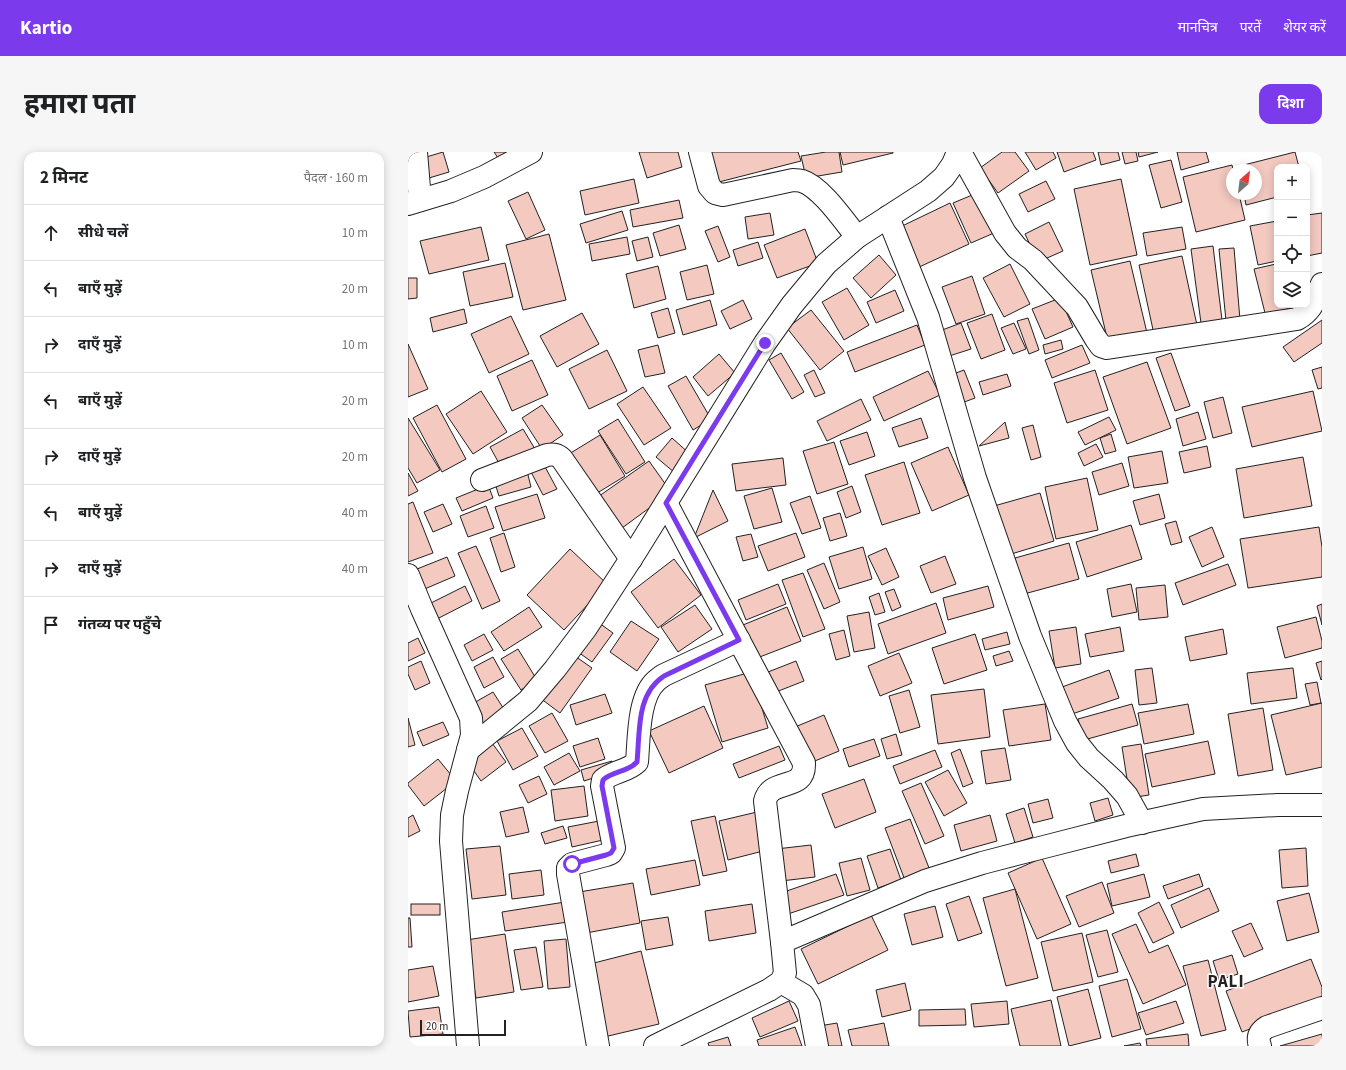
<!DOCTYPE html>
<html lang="hi">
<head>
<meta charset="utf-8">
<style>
	:root { --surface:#fff; --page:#f6f6f6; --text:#202124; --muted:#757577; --line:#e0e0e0; --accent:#7c3aed }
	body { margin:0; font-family:"Source Sans 3","Noto Sans Devanagari",sans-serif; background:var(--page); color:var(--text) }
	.controls { position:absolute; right:12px; top:12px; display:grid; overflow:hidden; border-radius:8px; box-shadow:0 2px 10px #0003 }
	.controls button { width:36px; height:36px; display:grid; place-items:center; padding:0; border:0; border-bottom:1px solid var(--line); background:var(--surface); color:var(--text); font:20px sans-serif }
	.compass { position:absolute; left:818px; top:12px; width:36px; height:36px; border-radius:50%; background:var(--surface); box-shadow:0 2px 10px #0003; rotate:28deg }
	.scale { position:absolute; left:12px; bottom:10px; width:86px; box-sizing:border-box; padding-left:4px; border:2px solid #222; border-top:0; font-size:11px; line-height:14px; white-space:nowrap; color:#222; -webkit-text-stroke:3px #fff; paint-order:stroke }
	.stop { position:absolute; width:12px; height:12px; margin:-9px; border:3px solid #7c3aed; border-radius:50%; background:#fff }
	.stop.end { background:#7c3aed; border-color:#fff; box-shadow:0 1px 4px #0008 }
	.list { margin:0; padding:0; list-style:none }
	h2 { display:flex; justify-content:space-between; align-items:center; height:52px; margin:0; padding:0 16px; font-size:17px }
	h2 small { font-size:13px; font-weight:400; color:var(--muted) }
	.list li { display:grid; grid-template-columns:26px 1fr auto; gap:12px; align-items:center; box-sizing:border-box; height:56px; padding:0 16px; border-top:1px solid var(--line) }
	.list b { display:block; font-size:15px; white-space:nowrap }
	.list em { font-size:13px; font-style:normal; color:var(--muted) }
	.icon { flex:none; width:22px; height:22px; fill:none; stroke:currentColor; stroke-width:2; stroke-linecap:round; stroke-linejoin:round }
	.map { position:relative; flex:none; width:914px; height:894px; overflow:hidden; border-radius:12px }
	header { display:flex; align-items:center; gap:24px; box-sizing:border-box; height:56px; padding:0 20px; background:var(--accent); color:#fff }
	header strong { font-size:19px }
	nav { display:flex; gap:22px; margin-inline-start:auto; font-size:14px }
	.intro { display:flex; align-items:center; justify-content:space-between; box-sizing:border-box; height:96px; padding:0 24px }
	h1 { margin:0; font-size:28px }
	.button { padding:10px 18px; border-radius:12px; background:var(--accent); color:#fff; font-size:14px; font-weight:700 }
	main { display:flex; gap:24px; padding:0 24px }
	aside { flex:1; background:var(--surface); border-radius:12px; box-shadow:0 2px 10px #0003 }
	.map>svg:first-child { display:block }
	.building { fill:#f3c9c0; stroke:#222 }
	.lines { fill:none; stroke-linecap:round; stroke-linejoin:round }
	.minor-casing { stroke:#222; stroke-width:24 }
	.minor { stroke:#fff; stroke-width:22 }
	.route { stroke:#7c3aed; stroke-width:5 }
	.labels { text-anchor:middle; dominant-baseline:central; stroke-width:3; stroke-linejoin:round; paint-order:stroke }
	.district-label { font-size:17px; font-weight:bold; letter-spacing:1px; fill:#222; stroke:#fff }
</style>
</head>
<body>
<header>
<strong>Kartio</strong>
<nav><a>मानचित्र</a><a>परतें</a><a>शेयर करें</a></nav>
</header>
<div class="intro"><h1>हमारा पता</h1><a class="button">दिशा</a></div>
<main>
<aside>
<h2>2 मिनट<small>पैदल · 160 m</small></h2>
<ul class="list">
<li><svg class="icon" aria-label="ahead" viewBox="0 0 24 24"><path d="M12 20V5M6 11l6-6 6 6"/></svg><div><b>सीधे चलें</b></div><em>10 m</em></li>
<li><svg class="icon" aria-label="left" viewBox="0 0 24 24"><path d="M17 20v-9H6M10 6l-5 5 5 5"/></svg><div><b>बाएँ मुड़ें</b></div><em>20 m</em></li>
<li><svg class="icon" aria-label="right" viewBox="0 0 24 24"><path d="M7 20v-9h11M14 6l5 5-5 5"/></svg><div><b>दाएँ मुड़ें</b></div><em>10 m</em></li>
<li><svg class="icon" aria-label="left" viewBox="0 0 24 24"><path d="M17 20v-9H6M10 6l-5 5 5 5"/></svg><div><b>बाएँ मुड़ें</b></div><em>20 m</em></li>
<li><svg class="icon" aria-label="right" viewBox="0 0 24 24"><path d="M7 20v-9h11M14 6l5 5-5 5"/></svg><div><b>दाएँ मुड़ें</b></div><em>20 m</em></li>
<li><svg class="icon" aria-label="left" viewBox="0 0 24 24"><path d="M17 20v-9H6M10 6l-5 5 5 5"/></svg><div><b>बाएँ मुड़ें</b></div><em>40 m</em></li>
<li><svg class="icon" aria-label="right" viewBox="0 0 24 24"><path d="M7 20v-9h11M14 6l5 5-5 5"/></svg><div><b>दाएँ मुड़ें</b></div><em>40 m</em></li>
<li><svg class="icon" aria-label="arrive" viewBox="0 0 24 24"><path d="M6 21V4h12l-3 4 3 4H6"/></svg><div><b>गंतव्य पर पहुँचे</b></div></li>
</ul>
</aside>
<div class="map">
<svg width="914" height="894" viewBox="0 0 914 894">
	<rect width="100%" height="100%" fill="#fff"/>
	<!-- building -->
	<g class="building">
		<polygon points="35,0 41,20 21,26 15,6"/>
		<polygon points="86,0 107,0 94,12"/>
		<polygon points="231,0 270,0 274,15 239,26"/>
		<polygon points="299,0 390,0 393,9 307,31"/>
		<polygon points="418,0 431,0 434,20 398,26 393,4"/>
		<polygon points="432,0 485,0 485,1 435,13"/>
		<polygon points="594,0 607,0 621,19 590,41 572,16"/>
		<polygon points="617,0 645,0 648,6 628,18"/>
		<polygon points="649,0 685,0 688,8 656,20"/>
		<polygon points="690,0 710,0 712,8 693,13"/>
		<polygon points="714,0 728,0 730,9 717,12"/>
		<polygon points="730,0 750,0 731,5"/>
		<polygon points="769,0 798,0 801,10 773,18"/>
		<polygon points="887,0 891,15 869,15 869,45 838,53 836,42 848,42 848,18 829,18 828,15"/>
		<polygon points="763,8 774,50 753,56 741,13"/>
		<polygon points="824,13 825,18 824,42 831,42 837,68 788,80 775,25"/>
		<polygon points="226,27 231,51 177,63 172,39"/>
		<polygon points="713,27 729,103 682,113 666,37"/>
		<polygon points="638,29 647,47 620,60 611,42"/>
		<polygon points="120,40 137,78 118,87 100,49"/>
		<polygon points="569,41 586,81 563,91 545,51"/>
		<polygon points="271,48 275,66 225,75 222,58"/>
		<polygon points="542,51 561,92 509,116 490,76"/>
		<polygon points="214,59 220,78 178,91 172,72"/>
		<polygon points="362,61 366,83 340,87 337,65"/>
		<polygon points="914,61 914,101 899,104 899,63"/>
		<polygon points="869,69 869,109 850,113 842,74"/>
		<polygon points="641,70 655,99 630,110 617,82"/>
		<polygon points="271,73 278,97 252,104 245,81"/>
		<polygon points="310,74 322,105 310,110 297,79"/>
		<polygon points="73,75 81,108 21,122 12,89"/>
		<polygon points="774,75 778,97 739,104 735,81"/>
		<polygon points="397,77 410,111 369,126 356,93"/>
		<polygon points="141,82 158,148 115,158 98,93"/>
		<polygon points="219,85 222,102 184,109 181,92"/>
		<polygon points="240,85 245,105 229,109 224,89"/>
		<polygon points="350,90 355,106 330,114 325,98"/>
		<polygon points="805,94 814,168 793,171 783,97"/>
		<polygon points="826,96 832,168 818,169 811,97"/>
		<polygon points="471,103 488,123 463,146 445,126"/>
		<polygon points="774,104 790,178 747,187 731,113"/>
		<polygon points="722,109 739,181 700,190 683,118"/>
		<polygon points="97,111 105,145 62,154 55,120"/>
		<polygon points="602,112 622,152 596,165 575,126"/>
		<polygon points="868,112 869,117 869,153 878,153 881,164 859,169 846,117"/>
		<polygon points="299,113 306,142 279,148 272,120"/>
		<polygon points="250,114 258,147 226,156 218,122"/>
		<polygon points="564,124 577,162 548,172 534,135"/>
		<polygon points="0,126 9,126 9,146 0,147"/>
		<polygon points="439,136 461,173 436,188 414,150"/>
		<polygon points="487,138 496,159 468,171 459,150"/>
		<polygon points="652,146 665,175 637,187 624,157"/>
		<polygon points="302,148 309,173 275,183 268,158"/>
		<polygon points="335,148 344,167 322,177 313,159"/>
		<polygon points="881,153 898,153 898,155 881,157"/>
		<polygon points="260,156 267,181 250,186 243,161"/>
		<polygon points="56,157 59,171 25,180 22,166"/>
		<polygon points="403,158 436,199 412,218 379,176"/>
		<polygon points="174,161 191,192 149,215 132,184"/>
		<polygon points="584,162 597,198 573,207 559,171"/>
		<polygon points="103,164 121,202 81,221 63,182"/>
		<polygon points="620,166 631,198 621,202 609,169"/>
		<polygon points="914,168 914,191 886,210 875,195"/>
		<polygon points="553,171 563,197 535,206 526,181"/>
		<polygon points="606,171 618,197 605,202 593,176"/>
		<polygon points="509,173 517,193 447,220 439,200"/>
		<polygon points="653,188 655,197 637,202 635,193"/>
		<polygon points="0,192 20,237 0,245"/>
		<polygon points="250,193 257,221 237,225 230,198"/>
		<polygon points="674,193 682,211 644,226 637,208"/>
		<polygon points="199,198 219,239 181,257 161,217"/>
		<polygon points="373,201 396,240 384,247 361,208"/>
		<polygon points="763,201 782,254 767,259 748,206"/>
		<polygon points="311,202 327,221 300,244 285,225"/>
		<polygon points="124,208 140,243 104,259 89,224"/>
		<polygon points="739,210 763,276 719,292 695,225"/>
		<polygon points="914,215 914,236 910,237 904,218"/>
		<polygon points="406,218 417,241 407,245 396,223"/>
		<polygon points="556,218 567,246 551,252 540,224"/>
		<polygon points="687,218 700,258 659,271 646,231"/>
		<polygon points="520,219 532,243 476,269 465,245"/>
		<polygon points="599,222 603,234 575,243 571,230"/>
		<polygon points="278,224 303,267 285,278 260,234"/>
		<polygon points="235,235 263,276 236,293 209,252"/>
		<polygon points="73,239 99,280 65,302 38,262"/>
		<polygon points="905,239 914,279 844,295 834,255"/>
		<polygon points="815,245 824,281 805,286 796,250"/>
		<polygon points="453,247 463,268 419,289 409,269"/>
		<polygon points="29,253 58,307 34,320 5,266"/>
		<polygon points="134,253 155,283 134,297 114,266"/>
		<polygon points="790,260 798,287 775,294 768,267"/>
		<polygon points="701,265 708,278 677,293 670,280"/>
		<polygon points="0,266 32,318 9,331 0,316"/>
		<polygon points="513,266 520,286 491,295 484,276"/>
		<polygon points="210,267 237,310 218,322 190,279"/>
		<polygon points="597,270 601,286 571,294"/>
		<polygon points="625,273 633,305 623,308 614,276"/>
		<polygon points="115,277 127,297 93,315 82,295"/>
		<polygon points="459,280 467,304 441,313 432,289"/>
		<polygon points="703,282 708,299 697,302 692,286"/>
		<polygon points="192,283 217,324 186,343 161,302"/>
		<polygon points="264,286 283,303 267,321 248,305"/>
		<polygon points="426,290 440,332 409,342 395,299"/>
		<polygon points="688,292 695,305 676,314 670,301"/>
		<polygon points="799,294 803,315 776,321 771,300"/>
		<polygon points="540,295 561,343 524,359 503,311"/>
		<polygon points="754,299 760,331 726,336 720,305"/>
		<polygon points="895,305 904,354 836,366 828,317"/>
		<polygon points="375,306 378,333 328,339 324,312"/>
		<polygon points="241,309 263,340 210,379 187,347"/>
		<polygon points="496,310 512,361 474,373 457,323"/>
		<polygon points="714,311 721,334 691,343 684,320"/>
		<polygon points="136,313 149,337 135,343 123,320"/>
		<polygon points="119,319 123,335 91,344 86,328"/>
		<polygon points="0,321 10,339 0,344"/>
		<polygon points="679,326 690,378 648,387 637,335"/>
		<polygon points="80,333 85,346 54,359 48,346"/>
		<polygon points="444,334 453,360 438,366 429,340"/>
		<polygon points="364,336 374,370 346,377 336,344"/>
		<polygon points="305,338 320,369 286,386"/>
		<polygon points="632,341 646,389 600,403 586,354"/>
		<polygon points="129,342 137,366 95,379 87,355"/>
		<polygon points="751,342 757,366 732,373 725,349"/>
		<polygon points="402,344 413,376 394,382 382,351"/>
		<polygon points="5,350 25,401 0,410 0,352"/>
		<polygon points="35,352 44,372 25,380 16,360"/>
		<polygon points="78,354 86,376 60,385 52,364"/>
		<polygon points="432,361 439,384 422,389 415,366"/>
		<polygon points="768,369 774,390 763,393 757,372"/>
		<polygon points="723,373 734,407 679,425 668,390"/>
		<polygon points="804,375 816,405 794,415 781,385"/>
		<polygon points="911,375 914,395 914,425 840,436 832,387"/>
		<polygon points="96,381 107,415 93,420 82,386"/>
		<polygon points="388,381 397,405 360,419 350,394"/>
		<polygon points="343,382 350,405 335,409 328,385"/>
		<polygon points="661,391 671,427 616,442 607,406"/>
		<polygon points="68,394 92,449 74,457 50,401"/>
		<polygon points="455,395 464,427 431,437 421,405"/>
		<polygon points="478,396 491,425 474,433 460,404"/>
		<polygon points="162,397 199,432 156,478 119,443"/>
		<polygon points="537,404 548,432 523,441 512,414"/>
		<polygon points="39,405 47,424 12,439 4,419"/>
		<polygon points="266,407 293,443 250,476 223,440"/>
		<polygon points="416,411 432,450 416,457 399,418"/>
		<polygon points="820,412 828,433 775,453 767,431"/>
		<polygon points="395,421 417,477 395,485 374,428"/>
		<polygon points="370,432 378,452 338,468 330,448"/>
		<polygon points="723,432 729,460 704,465 699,437"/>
		<polygon points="757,433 760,465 731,468 728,436"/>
		<polygon points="57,434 64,449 29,467 21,452"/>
		<polygon points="580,434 586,455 540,468 535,446"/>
		<polygon points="486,437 493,455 484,459 477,440"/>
		<polygon points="471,441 477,460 467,463 461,445"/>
		<polygon points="528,451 538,481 480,502 470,472"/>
		<polygon points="914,452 914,473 909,454"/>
		<polygon points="287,453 304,477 270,500 253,475"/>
		<polygon points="121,455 134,475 96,499 83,480"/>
		<polygon points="379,455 393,489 344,508 330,475"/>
		<polygon points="461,460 467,496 446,500 439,464"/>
		<polygon points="908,465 914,489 914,496 877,506 869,475"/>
		<polygon points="223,469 251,487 229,519 202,500"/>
		<polygon points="191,471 205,481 184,510 170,500"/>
		<polygon points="668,475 673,512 647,516 641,479"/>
		<polygon points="712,475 716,499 682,505 677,482"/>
		<polygon points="815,477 819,502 782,509 777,485"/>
		<polygon points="436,478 442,504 428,508 421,482"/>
		<polygon points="599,480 602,492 577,498 574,487"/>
		<polygon points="76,482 85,498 64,509 56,493"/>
		<polygon points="567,482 579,518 536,532 524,496"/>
		<polygon points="10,486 17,501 0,509 0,491"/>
		<polygon points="110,497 129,528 113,538 93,507"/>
		<polygon points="601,499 605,509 588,514 585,504"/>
		<polygon points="491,501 504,531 472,544 460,514"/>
		<polygon points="164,502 184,516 152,561 132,546"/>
		<polygon points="85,505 96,525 76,536 66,515"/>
		<polygon points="13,509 22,531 7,538 0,522 0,515"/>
		<polygon points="388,509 396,529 368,540 360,520"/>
		<polygon points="914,509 914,527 913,528 908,511"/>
		<polygon points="744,516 749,551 731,553 727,518"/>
		<polygon points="885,516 889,546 843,552 839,521"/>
		<polygon points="701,518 711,546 664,562 654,535"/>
		<polygon points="343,520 360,576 314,590 297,533"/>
		<polygon points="909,530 913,551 902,553 897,532"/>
		<polygon points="576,537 582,585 530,592 523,543"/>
		<polygon points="501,538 512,575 492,581 481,544"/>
		<polygon points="85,540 99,562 78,575 64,552"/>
		<polygon points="197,542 204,561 168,573 162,553"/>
		<polygon points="914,551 914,615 878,623 863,563"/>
		<polygon points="637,552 643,588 601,594 595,558"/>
		<polygon points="724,552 730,573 676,588 670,567"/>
		<polygon points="780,552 786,582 736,592 730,561"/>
		<polygon points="296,554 315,596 261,621 241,579"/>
		<polygon points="855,556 865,618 830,624 820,562"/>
		<polygon points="144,561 160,589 137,601 121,574"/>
		<polygon points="416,563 431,599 402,611 387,575"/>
		<polygon points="0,566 7,593 0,595"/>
		<polygon points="35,570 41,583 15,594 9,580"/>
		<polygon points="114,576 130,604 105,618 89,589"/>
		<polygon points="488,582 494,603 479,607 473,587"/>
		<polygon points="190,586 197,607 172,615 165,594"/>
		<polygon points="466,587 472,604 441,615 435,597"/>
		<polygon points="800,589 807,622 744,635 737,602"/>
		<polygon points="84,591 98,610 73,629 59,609"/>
		<polygon points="733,592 741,643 722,646 714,595"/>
		<polygon points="371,594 377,608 331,626 325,612"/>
		<polygon points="597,596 603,628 578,632 573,599"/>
		<polygon points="552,597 565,631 555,635 543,601"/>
		<polygon points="527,598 534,615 492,632 485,614"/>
		<polygon points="161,601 172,619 146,633 136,615"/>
		<polygon points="30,607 48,629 16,654 0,633 0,631"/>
		<polygon points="204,609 207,619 176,629 173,618"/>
		<polygon points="540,618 559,651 536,664 517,630"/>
		<polygon points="131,624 139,642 120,651 111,633"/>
		<polygon points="456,627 468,660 427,676 414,642"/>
		<polygon points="513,631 536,684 517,692 494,639"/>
		<polygon points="176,634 180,664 147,669 143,638"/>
		<polygon points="700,646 705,663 687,669 682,651"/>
		<polygon points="640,647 645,666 625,671 620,652"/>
		<polygon points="115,655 121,680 98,685 92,660"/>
		<polygon points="616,656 625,685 607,691 598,662"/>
		<polygon points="349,660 359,698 320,708 311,669"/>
		<polygon points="5,663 12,679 0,685 0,666"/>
		<polygon points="582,663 589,689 553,699 546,673"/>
		<polygon points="307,664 319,719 295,724 283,669"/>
		<polygon points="502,667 523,721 498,731 477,676"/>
		<polygon points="191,669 195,688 164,695 160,675"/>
		<polygon points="155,674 159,686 137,692 133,681"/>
		<polygon points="403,693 407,725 373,729 368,697"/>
		<polygon points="92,694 98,743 64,747 58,697"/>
		<polygon points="898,696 900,734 874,736 871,698"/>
		<polygon points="482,697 493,728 470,736 459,704"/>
		<polygon points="728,702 731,714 703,721 700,709"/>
		<polygon points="453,706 462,738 439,744 431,711"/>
		<polygon points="634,706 663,772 629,787 600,721"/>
		<polygon points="287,708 292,733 243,743 238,717"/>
		<polygon points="133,718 136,743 104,747 101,722"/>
		<polygon points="428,722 436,743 380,762 373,741"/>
		<polygon points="736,722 742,745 704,754 699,732"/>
		<polygon points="791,722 795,734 760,747 755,734"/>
		<polygon points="694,730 706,761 671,775 658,744"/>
		<polygon points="225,731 232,771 178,781 171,740"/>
		<polygon points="801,736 811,759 773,776 763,753"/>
		<polygon points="607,737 630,826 598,834 575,746"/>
		<polygon points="901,741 911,780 879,789 869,749"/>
		<polygon points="561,744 574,781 550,789 538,752"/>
		<polygon points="157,750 160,770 97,779 94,760"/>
		<polygon points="751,750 766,781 745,791 730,761"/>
		<rect x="3" y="752" width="29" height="11"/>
		<polygon points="344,752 348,781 301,789 297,759"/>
		<polygon points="527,754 535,785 504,793 496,762"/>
		<polygon points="463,763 480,798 410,832 393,797"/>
		<polygon points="260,765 265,793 238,798 233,769"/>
		<polygon points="0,766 2,766 4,795 0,795"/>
		<polygon points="843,771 855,797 836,805 824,779"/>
		<polygon points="728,772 741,801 760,793 778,833 735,852 704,782"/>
		<polygon points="699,778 710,820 690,825 678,783"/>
		<polygon points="674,781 685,830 645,839 633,790"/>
		<polygon points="97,782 106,840 68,846 58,788"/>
		<polygon points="158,787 162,835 140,837 136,789"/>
		<polygon points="128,795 135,835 113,838 106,798"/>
		<polygon points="233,799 251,872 196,885 178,813"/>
		<polygon points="824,803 830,822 811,828 805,809"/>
		<polygon points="903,807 914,835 914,850 834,880 818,839"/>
		<polygon points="800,808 818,878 793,884 775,814"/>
		<polygon points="25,814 31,844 0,850 0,818"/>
		<polygon points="719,827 733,877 704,885 691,834"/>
		<polygon points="497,831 503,858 474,865 468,838"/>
		<polygon points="680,837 693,886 661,894 649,845"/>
		<polygon points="643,848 653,894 612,894 603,857"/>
		<polygon points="381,849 390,869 352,885 344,866"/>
		<polygon points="599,849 601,872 566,875 563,852"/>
		<polygon points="768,849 776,871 738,883 730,861"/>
		<polygon points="31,855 35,882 2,885 0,859"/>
		<polygon points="557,857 558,873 511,874 511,858"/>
		<polygon points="429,871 434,894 415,894 411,874"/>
		<polygon points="476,871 481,894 444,894 440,878"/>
		<polygon points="387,875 394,894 351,894 349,888"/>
		<polygon points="780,882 781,894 739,894 738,887"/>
		<polygon points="914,882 914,894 872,894"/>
		<polygon points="320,885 323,894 301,894 300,891"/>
		<polygon points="732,891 733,894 716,894"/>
	</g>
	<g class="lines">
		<defs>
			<g id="minor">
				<polyline points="8,0 12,48"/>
				<path d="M292,0l9,34 6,7 8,2 70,-15c3,0 6,0 9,1 19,6 42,40 55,56"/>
				<path d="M552,0l45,81 12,15 16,12 44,47 19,32 5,7 6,2 190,-29c16,-9 17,-19 25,-35"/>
				<polyline points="0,52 43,39 76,25 123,0"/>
				<polyline points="480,65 520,165 567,326 622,484 657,569 669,591 681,606 705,628 719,644 734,671"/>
				<path d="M74,328l65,-25c6,-1 10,-1 15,4l69,100"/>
				<path d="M258,351l138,260c1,23 -18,18 -32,27 -4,3 -6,7 -7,11l17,141"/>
				<polyline points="0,423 14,457 63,566 64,583 49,639 44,663 43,689 60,894"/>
				<polyline points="60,598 120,549 147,517 178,476 228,399 357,191 384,153 418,112 449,85 520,39 536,25 545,12 550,0"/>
				<polyline points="373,830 395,843 401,853 409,894"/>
				<path d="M190,894l-30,-172v-6l4,-4 34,-9 5,-2 3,-5 -12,-62 1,-6c10,-9 24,-8 34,-18 2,-23 1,-65 19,-81 2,-2 5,-4 8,-6l75,-35"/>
				<polyline points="247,894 361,838 373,830 377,821 374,790 517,729 574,711 628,697 718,674 795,657 870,653 914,653"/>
				<path d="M852,894c-3,-9 -1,-14 7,-19l55,-19"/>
			</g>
		</defs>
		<!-- minor casing -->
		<use href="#minor" class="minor-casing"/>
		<!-- minor -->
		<use href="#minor" class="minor"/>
	</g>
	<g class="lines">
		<!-- route -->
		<path class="route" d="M164,712l34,-9 5,-2 3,-5 -12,-62 1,-6c10,-9 25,-8 34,-18 3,-30 -1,-68 27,-86l75,-36 -73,-137 99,-160"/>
	</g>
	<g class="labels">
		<!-- district labels -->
		<g class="district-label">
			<text x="818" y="830">PALI</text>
		</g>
	</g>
</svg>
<div class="controls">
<button>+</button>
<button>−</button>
<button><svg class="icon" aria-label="locate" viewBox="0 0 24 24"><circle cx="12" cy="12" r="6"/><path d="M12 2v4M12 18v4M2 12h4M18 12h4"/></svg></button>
<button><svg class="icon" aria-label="layers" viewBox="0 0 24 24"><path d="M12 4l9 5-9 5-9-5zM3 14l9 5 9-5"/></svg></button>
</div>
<svg class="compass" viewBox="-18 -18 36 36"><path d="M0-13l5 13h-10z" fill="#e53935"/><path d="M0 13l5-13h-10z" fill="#757577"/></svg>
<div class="scale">20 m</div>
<div class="stop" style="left:164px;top:712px"></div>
<div class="stop end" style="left:357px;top:191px"></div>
</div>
</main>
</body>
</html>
